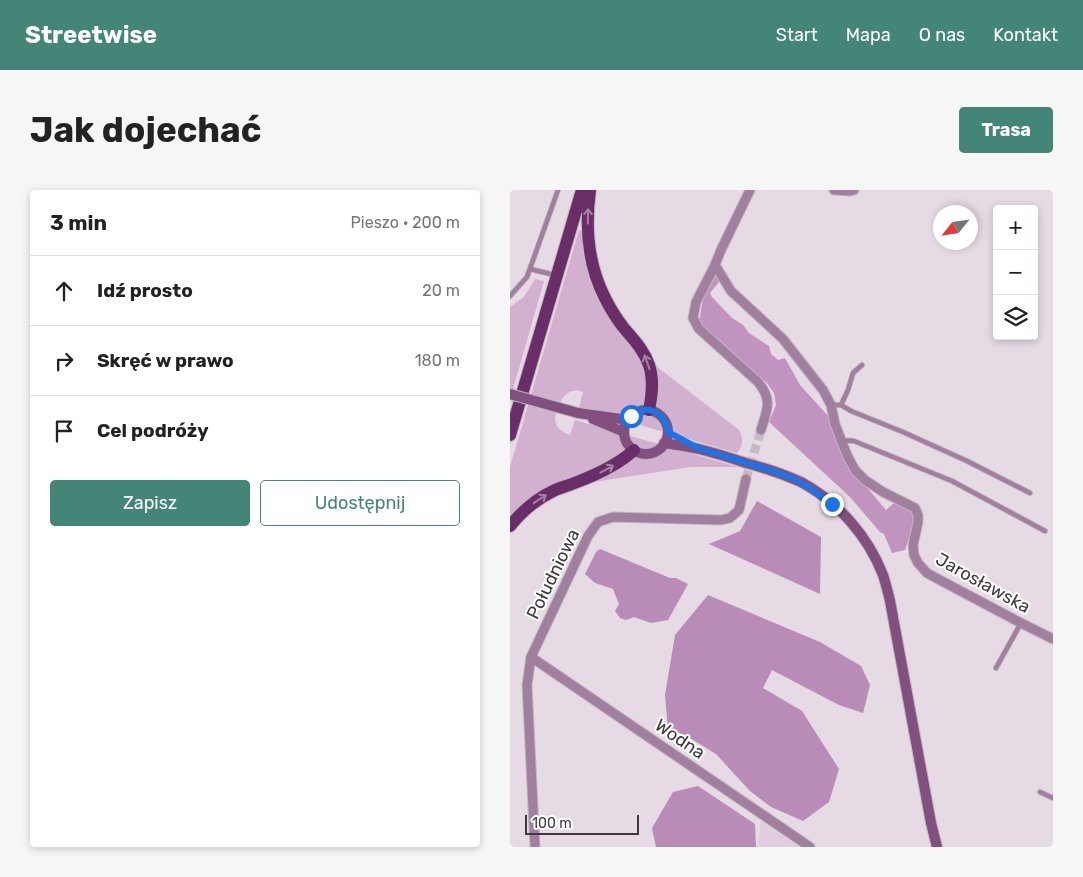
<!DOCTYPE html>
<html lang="pl">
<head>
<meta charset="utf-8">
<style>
	:root { --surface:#fff; --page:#f6f6f6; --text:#222; --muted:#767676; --line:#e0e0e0; --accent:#438678 }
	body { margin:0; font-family:Rubik,sans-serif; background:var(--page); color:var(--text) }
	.controls { position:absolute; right:15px; top:15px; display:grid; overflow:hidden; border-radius:5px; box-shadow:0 2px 8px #0003 }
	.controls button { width:45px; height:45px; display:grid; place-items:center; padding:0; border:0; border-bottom:1px solid var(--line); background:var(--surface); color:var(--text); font:25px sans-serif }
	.compass { position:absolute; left:423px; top:15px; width:45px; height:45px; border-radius:50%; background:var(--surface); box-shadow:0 2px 8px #0003; rotate:240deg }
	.scale { position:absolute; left:15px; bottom:12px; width:114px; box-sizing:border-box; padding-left:5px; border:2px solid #3e3a3e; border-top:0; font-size:14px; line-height:18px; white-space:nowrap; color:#3e3a3e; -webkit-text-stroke:4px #fff; paint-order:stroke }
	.stop { position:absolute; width:15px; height:15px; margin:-11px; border:4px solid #1a73e8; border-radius:50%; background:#fff }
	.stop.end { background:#1a73e8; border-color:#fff; box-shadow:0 1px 5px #0008 }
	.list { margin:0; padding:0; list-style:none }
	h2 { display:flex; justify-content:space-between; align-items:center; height:65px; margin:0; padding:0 20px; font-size:21px }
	h2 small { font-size:16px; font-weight:400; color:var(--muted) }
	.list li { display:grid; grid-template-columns:32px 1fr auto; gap:15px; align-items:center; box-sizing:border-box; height:70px; padding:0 20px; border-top:1px solid var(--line) }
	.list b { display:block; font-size:19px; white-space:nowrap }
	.list em { font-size:16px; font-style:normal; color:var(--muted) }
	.actions { display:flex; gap:10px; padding:15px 20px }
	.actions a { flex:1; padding:11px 0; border:1px solid var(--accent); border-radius:5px; text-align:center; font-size:18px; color:var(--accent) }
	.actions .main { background:var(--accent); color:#fff }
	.icon { flex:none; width:28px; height:28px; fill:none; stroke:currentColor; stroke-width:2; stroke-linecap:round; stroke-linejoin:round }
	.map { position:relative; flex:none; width:543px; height:657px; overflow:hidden; border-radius:5px }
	header { display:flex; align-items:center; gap:30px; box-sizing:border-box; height:70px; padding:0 25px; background:var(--accent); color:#fff }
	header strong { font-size:24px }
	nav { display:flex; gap:28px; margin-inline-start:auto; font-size:18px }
	.intro { display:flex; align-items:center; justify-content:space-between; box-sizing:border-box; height:120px; padding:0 30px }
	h1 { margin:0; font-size:35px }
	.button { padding:12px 22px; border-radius:5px; background:var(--accent); color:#fff; font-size:18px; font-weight:700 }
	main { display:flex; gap:30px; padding:0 30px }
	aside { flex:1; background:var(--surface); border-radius:5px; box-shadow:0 2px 8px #0003 }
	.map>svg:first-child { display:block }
	.built { fill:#e0cede }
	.green { fill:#d2b0d0 }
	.forest { fill:#c094be }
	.water { fill:#b88cb6 }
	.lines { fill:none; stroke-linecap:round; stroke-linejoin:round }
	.street-tunnel { stroke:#c4bac4; stroke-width:9; stroke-dasharray:9 4.5; stroke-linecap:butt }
	.lane-casing { stroke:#c1b7c0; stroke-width:6 }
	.street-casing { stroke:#c1b7c0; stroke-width:11 }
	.secondary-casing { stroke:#c1b7c0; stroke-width:12 }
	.primary-casing { stroke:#c1b7c0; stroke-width:14 }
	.lane { stroke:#a17f9f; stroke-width:4.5 }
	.street { stroke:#a17f9f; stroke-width:9 }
	.secondary { stroke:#81507f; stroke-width:10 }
	.primary { stroke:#692d68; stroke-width:12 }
	.secondary-bridge-casing { stroke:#c1b7c0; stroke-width:12; stroke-linecap:butt }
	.secondary-bridge { stroke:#81507f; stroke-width:10 }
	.oneway { stroke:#a581a4 }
	.route { stroke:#1a73e8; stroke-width:6 }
	.labels { text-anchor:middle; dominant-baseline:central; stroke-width:4; stroke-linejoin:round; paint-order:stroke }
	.street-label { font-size:18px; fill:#3e3a3e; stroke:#fff }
</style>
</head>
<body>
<header>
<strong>Streetwise</strong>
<nav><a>Start</a><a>Mapa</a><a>O nas</a><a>Kontakt</a></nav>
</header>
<div class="intro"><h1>Jak dojechać</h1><a class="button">Trasa</a></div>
<main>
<aside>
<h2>3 min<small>Pieszo · 200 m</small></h2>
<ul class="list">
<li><svg class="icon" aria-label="ahead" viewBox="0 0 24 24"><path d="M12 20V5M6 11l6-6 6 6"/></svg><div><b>Idź prosto</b></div><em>20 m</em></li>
<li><svg class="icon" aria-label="right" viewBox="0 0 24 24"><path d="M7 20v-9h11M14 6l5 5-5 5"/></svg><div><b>Skręć w prawo</b></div><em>180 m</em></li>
<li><svg class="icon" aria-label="arrive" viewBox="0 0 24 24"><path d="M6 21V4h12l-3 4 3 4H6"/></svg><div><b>Cel podróży</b></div></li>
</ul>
<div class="actions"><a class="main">Zapisz</a><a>Udostępnij</a></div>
</aside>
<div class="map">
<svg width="543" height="657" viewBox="0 0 543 657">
	<rect width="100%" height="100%" fill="#e6dae5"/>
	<!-- built -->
	<polygon class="built" points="251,631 289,657 248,657"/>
	<!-- green -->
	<g class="green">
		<path d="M69,40l3,1 7,41 67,94 83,64c5,10 4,15 -2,23 -53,-15 -105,-31 -158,-45l4,-16c-14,-6 -22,6 -26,18 -2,6 -3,10 0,16 3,5 8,7 13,9l5,-15 163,47h-47l-85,13 -22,4 -31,12 -43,31v-60z"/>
		<polygon points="25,89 34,91 0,210 0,117 14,107"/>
	</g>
	<!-- forest -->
	<polygon class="forest" points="205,83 209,87 209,92 200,103 202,107 222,128 233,135 239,143 259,156 261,164 268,170 275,168 290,195 320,228 344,282 376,320 384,313 396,317 406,327 395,360 382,363 374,344 370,342 340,307 259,232 266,215 264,203 257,193 201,148 189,134 193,107"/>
	<!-- water -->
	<g class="water">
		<polygon points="247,311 311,347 310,404 199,354 230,341"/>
		<polygon points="90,359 160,388 166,388 178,394 158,430 141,433 124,427 116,430 110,428 105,421 109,414 103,399 85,393 75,384 86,362"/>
		<polygon points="198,405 310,452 351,476 360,495 353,523 329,515 262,480 253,498 292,521 329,579 319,612 293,631 261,617 240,601 206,564 175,545 158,539 155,505 165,445"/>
		<polygon points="188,596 245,634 246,657 146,657 142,638 163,602"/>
	</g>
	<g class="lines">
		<!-- street-tunnel -->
		<polyline class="street-tunnel" points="236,289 251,240"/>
		<defs>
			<g id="lane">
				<polyline points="20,79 45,85"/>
				<polyline points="0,106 17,87 48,0"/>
				<polyline points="321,215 331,215 341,221 393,242 457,271 520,303"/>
				<polyline points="331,215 338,200 343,183 352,175"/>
				<polyline points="331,250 344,251 442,291 535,341"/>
				<polyline points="486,478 511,433"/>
				<polyline points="530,602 543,608"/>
			</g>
			<g id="street">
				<path d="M240,0l-29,60 -6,15 -19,37 -3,16 6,11 59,53c15,18 9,28 3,48"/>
				<polyline points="324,0 339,1 344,0"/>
				<polyline points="205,75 221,101 273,149 313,200 321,215 325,234 337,265 345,280 355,290 373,302 405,318 408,325 408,332 403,355 404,365 408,373 417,383 428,389 511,433 543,449"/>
				<polyline points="21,467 300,657"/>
				<polyline points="25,657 17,495 21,467 78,346 88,332 103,327 211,330 220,328 229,320 236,289"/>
			</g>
			<g id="secondary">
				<circle cx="136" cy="242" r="22"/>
				<polyline points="68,223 118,230"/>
				<polyline points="83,229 114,242"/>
				<path d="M154,253c12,2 23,3 35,6 16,4 32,9 47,14 19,5 37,11 55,19 37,20 67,54 82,93 3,9 5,18 7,26l41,222 6,24"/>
			</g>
			<g id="primary">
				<path d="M80,0c-5,37 -2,75 15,108 5,10 11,20 18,29 10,12 21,23 26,38 5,15 3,30 0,45"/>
				<polyline points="0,245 72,0"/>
				<path d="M0,336c12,-15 28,-28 45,-36 7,-3 15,-5 22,-8 21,-8 41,-17 57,-32"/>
			</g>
		</defs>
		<!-- lane casing -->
		<use href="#lane" class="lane-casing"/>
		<!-- street casing -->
		<use href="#street" class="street-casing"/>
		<!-- secondary casing -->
		<use href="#secondary" class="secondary-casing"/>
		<!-- primary casing -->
		<use href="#primary" class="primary-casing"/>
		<!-- lane -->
		<use href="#lane" class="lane"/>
		<!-- street -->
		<use href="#street" class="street"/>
		<!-- secondary -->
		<use href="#secondary" class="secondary"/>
		<!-- primary -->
		<use href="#primary" class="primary"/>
		<defs>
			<polyline id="secondary-bridge" points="0,204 68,223"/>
		</defs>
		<!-- secondary-bridge casing -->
		<use href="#secondary-bridge" class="secondary-bridge-casing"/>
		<!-- secondary-bridge -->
		<use href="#secondary-bridge" class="secondary-bridge"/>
	</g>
	<!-- one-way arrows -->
	<defs><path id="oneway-shaft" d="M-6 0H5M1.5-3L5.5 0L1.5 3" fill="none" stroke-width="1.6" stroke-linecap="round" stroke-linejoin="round" transform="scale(1.25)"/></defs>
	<g class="oneway">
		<use href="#oneway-shaft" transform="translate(78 26) rotate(-89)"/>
		<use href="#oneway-shaft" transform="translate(137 172) rotate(-110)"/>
		<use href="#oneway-shaft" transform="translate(97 279) rotate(-28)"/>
		<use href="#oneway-shaft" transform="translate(30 309) rotate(-34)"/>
	</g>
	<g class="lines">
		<!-- route -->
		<path class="route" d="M121,226c17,-13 34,-4 37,16l30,16 78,24 18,7 16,9 22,16"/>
	</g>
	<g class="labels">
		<!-- street labels -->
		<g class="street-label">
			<text transform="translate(43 384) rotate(-64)">Południowa</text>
			<text transform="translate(473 393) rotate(29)">Jarosławska</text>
			<text transform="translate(170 549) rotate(34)">Wodna</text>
		</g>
	</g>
</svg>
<div class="controls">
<button>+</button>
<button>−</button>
<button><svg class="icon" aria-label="layers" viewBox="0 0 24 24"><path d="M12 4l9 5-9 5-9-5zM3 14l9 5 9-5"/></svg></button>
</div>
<svg class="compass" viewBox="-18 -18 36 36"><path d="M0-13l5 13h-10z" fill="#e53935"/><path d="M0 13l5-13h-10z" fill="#767676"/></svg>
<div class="scale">100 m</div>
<div class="stop" style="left:121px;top:226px"></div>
<div class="stop end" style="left:322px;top:314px"></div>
</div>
</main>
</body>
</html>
